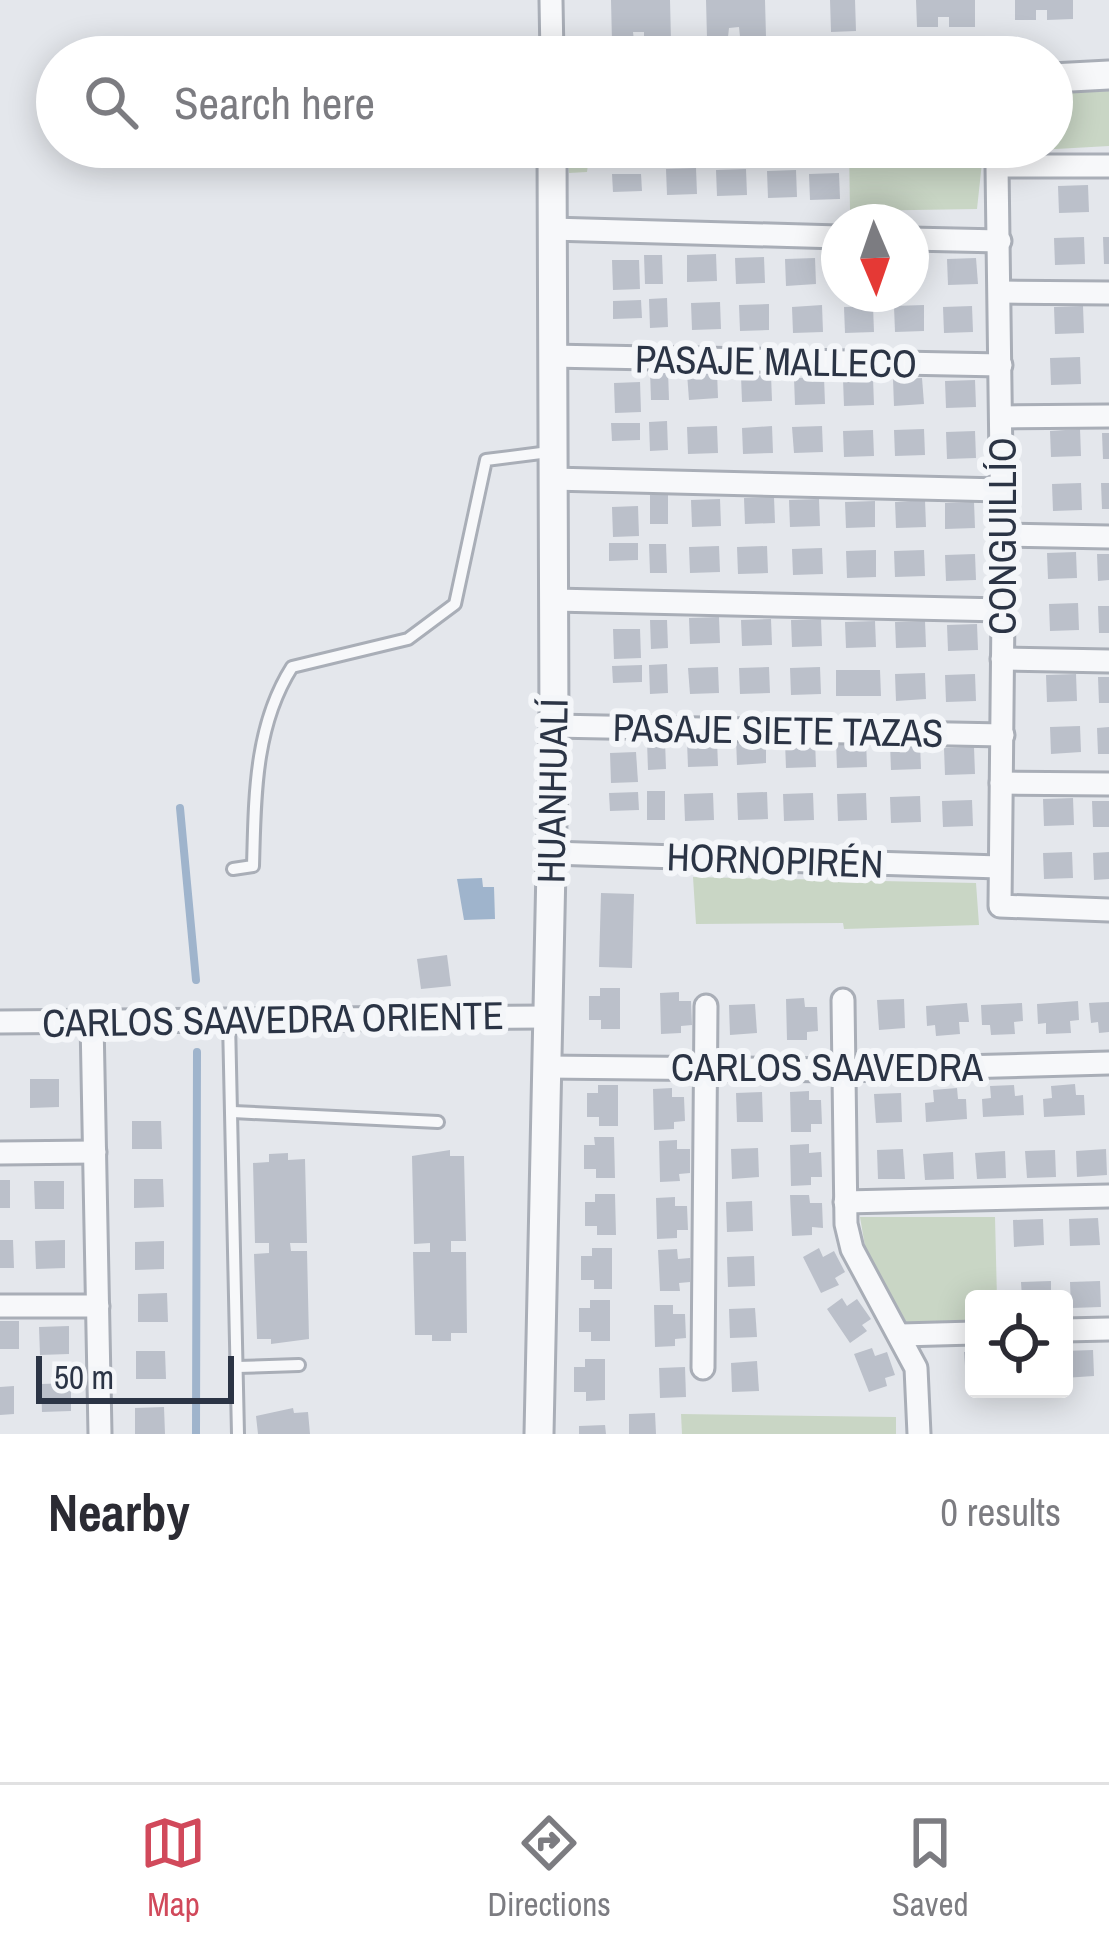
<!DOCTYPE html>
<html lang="en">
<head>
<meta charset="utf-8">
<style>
	:root { --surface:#fff; --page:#f2f2f3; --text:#2b2b33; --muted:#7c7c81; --line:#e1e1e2; --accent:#d1495b }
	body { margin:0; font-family:"Archivo Narrow",sans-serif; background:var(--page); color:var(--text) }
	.controls { position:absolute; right:36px; bottom:36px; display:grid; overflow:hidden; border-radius:12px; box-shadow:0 6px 30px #0003 }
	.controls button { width:108px; height:108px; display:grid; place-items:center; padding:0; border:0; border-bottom:3px solid var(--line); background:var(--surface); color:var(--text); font:60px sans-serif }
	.compass { position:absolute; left:821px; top:204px; width:108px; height:108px; border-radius:50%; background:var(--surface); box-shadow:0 6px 30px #0003; rotate:178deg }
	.scale { position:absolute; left:36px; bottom:30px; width:198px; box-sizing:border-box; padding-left:12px; border:6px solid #2b3445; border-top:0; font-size:33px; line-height:42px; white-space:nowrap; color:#2b3445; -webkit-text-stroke:9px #f4f6f9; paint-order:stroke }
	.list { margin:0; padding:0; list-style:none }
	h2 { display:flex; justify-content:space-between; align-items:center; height:156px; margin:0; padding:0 48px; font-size:51px }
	h2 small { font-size:39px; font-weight:400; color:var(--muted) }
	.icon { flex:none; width:66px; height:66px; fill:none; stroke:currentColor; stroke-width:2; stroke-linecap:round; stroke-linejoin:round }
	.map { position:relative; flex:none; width:1109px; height:1434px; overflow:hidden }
	.search { position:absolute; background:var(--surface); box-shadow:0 6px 30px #0003; left:36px; right:36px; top:36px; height:132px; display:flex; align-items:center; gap:30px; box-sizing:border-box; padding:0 42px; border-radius:66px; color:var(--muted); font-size:45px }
	.sheet { height:348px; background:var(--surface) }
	nav { display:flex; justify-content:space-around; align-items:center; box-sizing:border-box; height:168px; border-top:3px solid var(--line); background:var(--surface); font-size:33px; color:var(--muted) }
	nav a { display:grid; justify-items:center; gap:6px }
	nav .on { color:var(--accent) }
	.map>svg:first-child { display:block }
	.green { fill:#c9d6c5 }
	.water { fill:#9fb4cc }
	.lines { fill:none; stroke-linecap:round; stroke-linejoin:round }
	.stream { stroke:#9fb4cc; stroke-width:8 }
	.building { fill:#bbc0ca }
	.service-casing { stroke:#a9aeb7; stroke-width:16 }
	.minor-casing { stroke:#a9aeb7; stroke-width:27 }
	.tertiary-casing { stroke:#a9aeb7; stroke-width:33 }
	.service { stroke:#f7f8fa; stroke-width:10 }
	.minor { stroke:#f7f8fa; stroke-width:21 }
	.tertiary { stroke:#f7f8fa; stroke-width:27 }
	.labels { text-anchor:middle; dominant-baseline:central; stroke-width:12; stroke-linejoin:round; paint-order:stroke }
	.street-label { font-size:39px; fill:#2b3445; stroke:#f4f6f9 }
</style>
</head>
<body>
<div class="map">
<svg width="1109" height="1434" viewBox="0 0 1109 1434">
	<rect width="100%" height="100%" fill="#e4e7ec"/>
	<!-- green -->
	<g class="green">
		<polygon points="1109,91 1109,146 983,153 977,209 850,211 849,147 1052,147 1052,93"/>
		<polygon points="568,147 783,147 588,164 587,172 569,173"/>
		<polygon points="693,877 976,883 979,925 844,929 843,923 696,924"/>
		<polygon points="860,1217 995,1217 997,1299 974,1299 974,1325 908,1325 866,1252"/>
		<polygon points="681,1414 896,1417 896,1434 682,1434"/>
	</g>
	<!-- water -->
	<polygon class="water" points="482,878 483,887 494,887 495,919 464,920 457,879"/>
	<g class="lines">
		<!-- stream -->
		<g class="stream">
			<polyline points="180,808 196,980"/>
			<polyline points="196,1434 197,1052"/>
		</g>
	</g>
	<!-- building -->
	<g class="building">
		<polygon points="611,0 670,0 671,41 644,42 644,32 633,32 634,41 612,42"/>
		<polygon points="706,0 765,0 766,37 740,37 739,27 729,28 728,37 707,38"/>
		<polygon points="830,0 855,0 856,31 831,32"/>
		<polygon points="916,0 975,0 975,27 949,27 949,17 938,17 938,27 917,27"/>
		<polygon points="1015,0 1073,0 1073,19 1047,20 1047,10 1036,10 1036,20 1015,20"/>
		<polygon points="696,168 697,194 667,195 666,169"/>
		<polygon points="746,169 747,195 717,196 716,170"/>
		<polygon points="796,170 797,197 768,198 767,171"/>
		<polygon points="839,173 840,199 810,200 809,174"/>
		<polygon points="612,174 641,174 642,191 613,192"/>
		<polygon points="1088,185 1089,212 1059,213 1058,186"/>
		<polygon points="1084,237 1085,264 1055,265 1054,238"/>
		<polygon points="1103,237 1109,237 1109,264 1104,264"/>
		<polygon points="716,254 717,281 687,282 687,255"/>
		<polygon points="644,255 662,255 663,284 645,284"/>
		<polygon points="764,257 765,283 736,284 735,258"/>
		<polygon points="918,257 919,284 911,284 911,258"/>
		<polygon points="815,258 816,284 786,286 785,259"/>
		<polygon points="976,258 978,284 948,285 947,259"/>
		<polygon points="612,260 639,260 640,289 613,290"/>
		<polygon points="667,298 668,327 650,328 649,299"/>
		<polygon points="641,300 642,318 613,319 613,301"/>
		<polygon points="720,302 721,329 692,330 691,303"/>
		<polygon points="769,304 769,330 740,331 739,305"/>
		<polygon points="822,305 823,332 793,333 792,307"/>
		<polygon points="924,305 924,331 895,332 894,306"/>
		<polygon points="873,306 874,332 845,333 844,307"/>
		<polygon points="972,306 973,332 944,333 943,307"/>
		<polygon points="1083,306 1084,333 1055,334 1054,307"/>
		<polygon points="1080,357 1081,384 1051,385 1050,358"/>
		<polygon points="650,371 668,371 669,400 651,400"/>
		<polygon points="717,372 718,398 689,400 687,373"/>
		<polygon points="771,375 772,401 742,402 741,376"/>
		<polygon points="824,377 825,404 795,405 794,378"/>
		<polygon points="873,378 874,405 844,406 843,379"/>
		<polygon points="922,378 924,404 894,406 893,379"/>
		<polygon points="975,380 976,407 946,408 945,381"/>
		<polygon points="640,382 641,412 615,413 614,383"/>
		<polygon points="667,421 668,450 650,451 649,422"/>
		<polygon points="611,423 640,423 640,440 612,441"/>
		<polygon points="717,426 718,453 688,454 687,427"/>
		<polygon points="772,426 773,453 743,454 742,428"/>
		<polygon points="822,426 823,452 794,453 792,427"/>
		<polygon points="924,429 925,455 895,456 894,430"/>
		<polygon points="1080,429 1081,456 1051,457 1050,431"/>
		<polygon points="873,430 874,456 844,457 843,431"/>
		<polygon points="975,431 976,458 947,459 946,432"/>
		<polygon points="1102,433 1109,433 1109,459 1103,459"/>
		<polygon points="1081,483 1082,510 1053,511 1052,484"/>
		<polygon points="1101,483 1109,483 1109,509 1102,509"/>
		<rect x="650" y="495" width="18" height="29"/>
		<polygon points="774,497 775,523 745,524 744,498"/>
		<polygon points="720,499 721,526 692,527 691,500"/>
		<polygon points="819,499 820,526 790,527 789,500"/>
		<polygon points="925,500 926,527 896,528 895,502"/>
		<polygon points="875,501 875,527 846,528 845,502"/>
		<polygon points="974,502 975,528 945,529 945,503"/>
		<polygon points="638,506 639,536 613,537 612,507"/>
		<polygon points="609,543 638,543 638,560 609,561"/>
		<polygon points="649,544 666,544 667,573 650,573"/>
		<polygon points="719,546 720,572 690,573 689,547"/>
		<polygon points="767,546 768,573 738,574 737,547"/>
		<polygon points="822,548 823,574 793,575 792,549"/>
		<polygon points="876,550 876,577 847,578 846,551"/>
		<polygon points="924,550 925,576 895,577 894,551"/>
		<polygon points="1076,552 1077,578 1048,579 1047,553"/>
		<polygon points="975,554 976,580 946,581 945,555"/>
		<polygon points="1097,554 1109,554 1109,580 1098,581"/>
		<polygon points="1078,603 1079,630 1050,631 1049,604"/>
		<polygon points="1098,606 1109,606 1109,633 1099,633"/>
		<polygon points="719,617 720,643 690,644 689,618"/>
		<polygon points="771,619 772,645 742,646 741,620"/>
		<polygon points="821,619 822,646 792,647 791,620"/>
		<polygon points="650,620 667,620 668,648 651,649"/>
		<polygon points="875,621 876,647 846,648 845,622"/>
		<polygon points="925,621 926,647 896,648 895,622"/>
		<polygon points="977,624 978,650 948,651 947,625"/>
		<polygon points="613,629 640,629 641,658 614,659"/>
		<polygon points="667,664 668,693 650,694 649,665"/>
		<polygon points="642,665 642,682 613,683 612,666"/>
		<polygon points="718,667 719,693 690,694 688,668"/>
		<polygon points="769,667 770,693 740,694 739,668"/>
		<polygon points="820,667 821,694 791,695 790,668"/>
		<polygon points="836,670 880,670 881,696 836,696"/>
		<polygon points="925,673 926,699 896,701 895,674"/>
		<polygon points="975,674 976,701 946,702 945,675"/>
		<polygon points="1076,674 1077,701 1047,702 1046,675"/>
		<polygon points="1098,677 1109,677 1109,703 1099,703"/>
		<polygon points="1080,726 1081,752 1051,754 1050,727"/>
		<polygon points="1109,727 1109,754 1098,754 1097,728"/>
		<polygon points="766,737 766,763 737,765 736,738"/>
		<polygon points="665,740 666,769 648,770 647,741"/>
		<polygon points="717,740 718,766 688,767 687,741"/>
		<polygon points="815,740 816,767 786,768 785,742"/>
		<polygon points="866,740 867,767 837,768 836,742"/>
		<polygon points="920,743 921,769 891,770 890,744"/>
		<polygon points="974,747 975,774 945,775 944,748"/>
		<polygon points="636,752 638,782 611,783 610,753"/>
		<rect x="647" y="791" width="18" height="29"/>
		<polygon points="638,792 639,810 610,811 609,793"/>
		<polygon points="767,792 768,819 738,820 737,793"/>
		<polygon points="713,793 714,820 685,821 684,794"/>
		<polygon points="813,793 814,820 784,821 783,794"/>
		<polygon points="866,793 867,820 838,821 837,794"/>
		<polygon points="920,796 921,822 891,823 890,797"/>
		<polygon points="1073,798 1074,825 1044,826 1043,799"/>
		<polygon points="972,800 973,826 943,827 942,801"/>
		<polygon points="1092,801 1109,801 1109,827 1093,827"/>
		<polygon points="1072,852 1073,878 1044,879 1043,853"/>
		<polygon points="1109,852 1109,879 1094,880 1093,853"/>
		<polygon points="601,893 634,894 632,968 599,967"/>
		<polygon points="447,955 451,986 421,989 417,959"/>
		<polygon points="600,988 620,988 620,1029 601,1029 601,1020 589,1020 589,996 600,996"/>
		<polygon points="679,992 679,1001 691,1001 692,1025 681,1026 681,1033 661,1034 660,993"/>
		<polygon points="804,998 805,1007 817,1007 818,1031 807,1032 807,1040 787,1040 786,999"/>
		<polygon points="904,999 905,1028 879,1030 877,1000"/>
		<polygon points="1078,1001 1079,1020 1070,1021 1071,1033 1046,1034 1046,1023 1038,1024 1037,1004"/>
		<polygon points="1109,1002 1109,1032 1099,1033 1098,1022 1091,1023 1089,1003"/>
		<polygon points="967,1003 969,1022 959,1022 960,1034 936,1036 935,1025 927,1026 926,1006"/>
		<polygon points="1022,1003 1023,1021 1014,1022 1015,1034 991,1035 990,1025 982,1025 981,1005"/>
		<polygon points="755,1004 757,1033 730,1035 729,1005"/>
		<polygon points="30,1079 59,1079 59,1107 30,1108"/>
		<polygon points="1075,1084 1076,1095 1084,1095 1085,1115 1044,1117 1043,1099 1052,1098 1051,1086"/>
		<polygon points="598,1085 618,1085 618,1126 599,1126 599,1117 587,1117 587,1093 598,1093"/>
		<polygon points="1014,1085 1015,1096 1023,1095 1024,1115 983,1117 982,1099 991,1098 990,1086"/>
		<polygon points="672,1088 672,1097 684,1097 685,1121 674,1122 674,1129 654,1130 653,1089"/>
		<polygon points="957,1088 958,1099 966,1099 967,1119 926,1122 925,1103 934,1102 933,1090"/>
		<polygon points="809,1091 809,1100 821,1100 822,1124 811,1124 811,1132 791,1132 790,1092"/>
		<polygon points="762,1092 763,1122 737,1122 736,1093"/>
		<polygon points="901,1093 902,1122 876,1123 874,1094"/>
		<polygon points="132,1121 161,1121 162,1149 132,1149"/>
		<polygon points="594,1137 614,1137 615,1178 596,1178 596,1169 584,1169 584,1145 595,1145"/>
		<polygon points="677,1140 677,1149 690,1149 690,1173 679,1174 680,1181 660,1182 659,1141"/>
		<polygon points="809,1144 809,1153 821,1152 822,1177 811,1177 811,1185 791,1186 790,1145"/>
		<polygon points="758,1148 759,1177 732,1179 731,1149"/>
		<polygon points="903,1149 905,1179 878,1179 877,1150"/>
		<polygon points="1106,1149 1107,1175 1077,1177 1076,1151"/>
		<polygon points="450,1150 450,1156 464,1156 466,1241 451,1241 451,1252 466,1252 467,1333 451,1333 451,1341 432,1341 432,1335 415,1335 413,1252 430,1252 430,1243 414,1244 412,1156"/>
		<polygon points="1055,1150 1056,1177 1027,1178 1025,1151"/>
		<polygon points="1005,1151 1006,1178 977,1179 975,1153"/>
		<polygon points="953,1152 954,1179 925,1180 923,1154"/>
		<polygon points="288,1153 288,1160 305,1159 307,1243 290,1243 291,1251 307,1251 309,1339 271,1344 271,1339 257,1339 254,1254 269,1253 269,1243 255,1243 253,1163 269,1162 269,1154"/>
		<polygon points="134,1179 163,1179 164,1207 134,1208"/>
		<rect x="0" y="1180" width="10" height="28"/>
		<polygon points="34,1181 64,1181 64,1209 35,1209"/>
		<polygon points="595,1194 615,1194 616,1235 597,1235 597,1226 585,1226 585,1202 595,1202"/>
		<polygon points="790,1195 809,1195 810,1203 822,1203 823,1228 812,1227 812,1235 792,1236"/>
		<polygon points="675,1197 675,1206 687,1206 688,1230 677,1230 677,1238 657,1239 656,1198"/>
		<polygon points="752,1201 753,1231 727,1232 726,1202"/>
		<polygon points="1098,1218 1100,1245 1070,1246 1069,1219"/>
		<polygon points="1043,1219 1044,1245 1014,1247 1013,1220"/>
		<polygon points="0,1240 13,1240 14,1268 0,1268"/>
		<polygon points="65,1240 65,1268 36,1269 35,1241"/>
		<polygon points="164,1241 164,1269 135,1270 135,1242"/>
		<polygon points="592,1248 612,1248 612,1289 594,1289 594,1280 581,1280 581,1256 592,1256"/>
		<polygon points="819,1248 823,1257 834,1251 845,1272 835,1278 839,1285 821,1293 803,1257"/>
		<polygon points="677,1249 678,1259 690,1258 690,1282 679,1283 680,1291 660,1291 658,1250"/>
		<polygon points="754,1256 755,1286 728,1287 727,1257"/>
		<polygon points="1051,1281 1051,1299 1022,1299 1021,1282"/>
		<polygon points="1100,1281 1101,1307 1071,1308 1070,1282"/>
		<polygon points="167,1293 168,1322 138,1322 138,1294"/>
		<polygon points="842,1298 847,1306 857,1299 871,1319 862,1325 867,1331 850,1343 827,1309"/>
		<polygon points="590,1300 610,1300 610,1341 591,1341 591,1332 579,1332 579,1308 590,1308"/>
		<polygon points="654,1305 673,1305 673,1314 685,1314 686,1338 675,1339 675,1346 655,1347"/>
		<polygon points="755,1308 757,1337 730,1338 729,1309"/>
		<rect x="0" y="1321" width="19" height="28"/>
		<polygon points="69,1326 69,1354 40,1355 39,1327"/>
		<polygon points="872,1348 875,1356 887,1352 895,1375 885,1378 887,1386 869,1392 854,1354"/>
		<polygon points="1093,1350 1094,1376 1064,1378 1064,1351"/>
		<polygon points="136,1351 165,1351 166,1379 136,1379"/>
		<polygon points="964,1352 974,1352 974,1378 966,1379"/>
		<polygon points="585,1359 605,1359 605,1400 586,1401 586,1392 574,1392 574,1367 585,1367"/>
		<polygon points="757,1361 759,1391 732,1392 731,1363"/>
		<polygon points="685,1367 686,1397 660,1398 659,1368"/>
		<polygon points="71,1383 71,1411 42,1412 41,1384"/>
		<polygon points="14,1386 14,1414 0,1415 0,1387"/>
		<polygon points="164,1407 165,1434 135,1434 135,1408"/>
		<polygon points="293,1408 294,1413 308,1412 310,1434 258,1434 256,1416"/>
		<polygon points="655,1413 656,1434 629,1434 629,1414"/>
		<polygon points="605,1425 606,1434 579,1434 579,1426"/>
	</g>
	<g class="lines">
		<defs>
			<g id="service">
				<path d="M233,869l20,-3c2,-68 1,-139 39,-199l116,-28 47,-35 31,-144 63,-8"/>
				<polyline points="229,1021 238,1434"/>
				<polyline points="233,1112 438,1122"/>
				<polyline points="237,1367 299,1365"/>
			</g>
			<g id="minor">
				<polyline points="551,0 552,57"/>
				<polyline points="1109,166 997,166 1003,610 1000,906 1109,910"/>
				<polyline points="551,229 839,237"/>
				<polyline points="911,239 1000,241"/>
				<polyline points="1000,292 1109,293"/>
				<polyline points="551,356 1001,365"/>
				<polyline points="1001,417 1109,416"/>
				<polyline points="552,479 1001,490"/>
				<polyline points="1001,535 1109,537"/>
				<polyline points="554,600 1003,610"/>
				<polyline points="1002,659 1109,661"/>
				<polyline points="554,726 1003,735"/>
				<polyline points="1001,783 1109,784"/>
				<polyline points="551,853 999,867"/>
				<polyline points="843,1000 846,1224 852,1249 916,1368 919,1434"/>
				<polyline points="92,1021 100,1434"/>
				<polyline points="0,1022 546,1017"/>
				<polyline points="545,1067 844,1070 1109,1063"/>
				<polyline points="0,1153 95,1152"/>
				<polyline points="845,1202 1109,1196"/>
				<polyline points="0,1306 98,1306"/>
				<polyline points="1064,1330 1109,1329"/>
				<polyline points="901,1335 974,1333"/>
				<polyline points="703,1368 706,1006"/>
			</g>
			<g id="tertiary">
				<polyline points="1052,78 1109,75"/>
				<polyline points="539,1434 554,726 552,147"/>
			</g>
		</defs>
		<!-- service casing -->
		<use href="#service" class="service-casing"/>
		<!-- minor casing -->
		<use href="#minor" class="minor-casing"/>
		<!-- tertiary casing -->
		<use href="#tertiary" class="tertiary-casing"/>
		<!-- service -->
		<use href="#service" class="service"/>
		<!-- minor -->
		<use href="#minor" class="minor"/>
		<!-- tertiary -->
		<use href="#tertiary" class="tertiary"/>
	</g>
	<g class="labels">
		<!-- street labels -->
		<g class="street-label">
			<text transform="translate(776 361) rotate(1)">PASAJE MALLECO</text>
			<text transform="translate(1002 536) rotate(-90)">CONGUILLÍO</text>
			<text transform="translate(778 730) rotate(1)">PASAJE SIETE TAZAS</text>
			<text transform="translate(552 791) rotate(-89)">HUANHUALÍ</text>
			<text transform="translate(775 860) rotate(2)">HORNOPIRÉN</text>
			<text transform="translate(273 1019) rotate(-1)">CARLOS SAAVEDRA ORIENTE</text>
			<text x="827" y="1067">CARLOS SAAVEDRA</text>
		</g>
	</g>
</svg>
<div class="controls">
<button><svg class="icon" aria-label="locate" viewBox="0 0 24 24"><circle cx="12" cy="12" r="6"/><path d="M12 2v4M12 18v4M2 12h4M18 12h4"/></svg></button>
</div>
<svg class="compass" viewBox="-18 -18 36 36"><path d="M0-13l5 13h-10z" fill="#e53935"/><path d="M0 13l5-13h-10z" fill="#7c7c81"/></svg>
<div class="scale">50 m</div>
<div class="search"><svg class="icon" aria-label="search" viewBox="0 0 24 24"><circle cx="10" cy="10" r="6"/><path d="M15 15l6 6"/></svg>Search here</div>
</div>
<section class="sheet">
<h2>Nearby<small>0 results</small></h2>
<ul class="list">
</ul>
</section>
<nav>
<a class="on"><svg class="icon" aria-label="map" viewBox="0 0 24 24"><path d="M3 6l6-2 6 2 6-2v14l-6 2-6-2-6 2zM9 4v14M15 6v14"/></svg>Map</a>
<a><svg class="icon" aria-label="directions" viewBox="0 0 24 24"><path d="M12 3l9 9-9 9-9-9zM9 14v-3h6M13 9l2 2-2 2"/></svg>Directions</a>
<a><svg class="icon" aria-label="saved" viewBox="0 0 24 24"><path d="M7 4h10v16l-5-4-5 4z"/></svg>Saved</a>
</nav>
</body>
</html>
